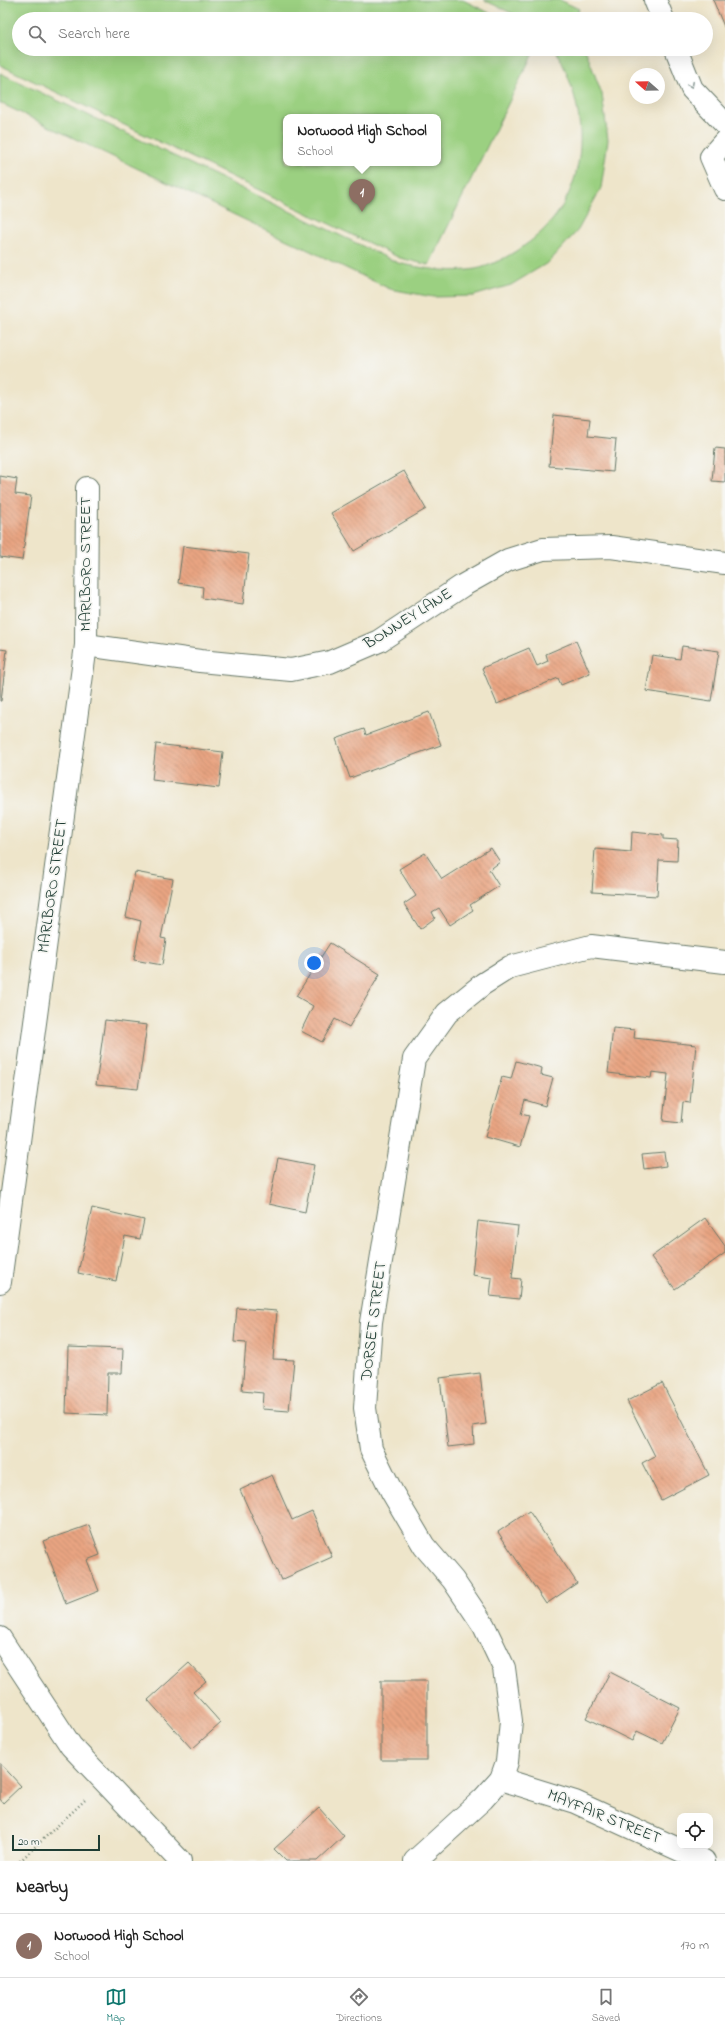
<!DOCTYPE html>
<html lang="en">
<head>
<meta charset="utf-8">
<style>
	:root { --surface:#fff; --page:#f6f6f6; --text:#222; --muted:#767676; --line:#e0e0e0; --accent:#0f766e }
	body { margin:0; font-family:"Indie Flower",sans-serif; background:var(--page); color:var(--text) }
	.controls { position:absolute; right:12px; bottom:12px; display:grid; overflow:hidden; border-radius:8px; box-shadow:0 4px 16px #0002 }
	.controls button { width:36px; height:36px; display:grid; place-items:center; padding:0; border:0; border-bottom:1px solid var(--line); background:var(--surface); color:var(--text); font:20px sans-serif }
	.compass { position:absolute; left:629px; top:68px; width:36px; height:36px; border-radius:50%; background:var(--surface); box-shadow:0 4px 16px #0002; rotate:290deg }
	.scale { position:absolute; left:12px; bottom:10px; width:88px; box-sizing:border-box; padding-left:4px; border:2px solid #1f3d34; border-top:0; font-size:11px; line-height:14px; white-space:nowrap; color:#1f3d34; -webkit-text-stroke:3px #f6f6f2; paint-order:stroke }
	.you { position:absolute; left:314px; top:963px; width:14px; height:14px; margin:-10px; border:3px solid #fff; border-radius:50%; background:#1a73e8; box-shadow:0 0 0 6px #1a73e833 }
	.badge { display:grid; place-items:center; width:26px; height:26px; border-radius:50%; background:var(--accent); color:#fff; font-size:13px; font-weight:700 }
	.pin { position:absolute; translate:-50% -33px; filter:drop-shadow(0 1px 2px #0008) }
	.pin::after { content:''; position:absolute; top:21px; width:14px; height:12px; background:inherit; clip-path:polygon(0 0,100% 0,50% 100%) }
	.popup { position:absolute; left:283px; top:114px; width:158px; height:52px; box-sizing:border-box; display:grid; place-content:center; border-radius:8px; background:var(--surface); filter:drop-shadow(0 1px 3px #0005); font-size:13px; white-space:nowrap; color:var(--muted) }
	.popup b { font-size:15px; color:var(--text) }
	.popup::after { content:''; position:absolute; left:50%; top:100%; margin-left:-8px; border:8px solid transparent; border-top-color:var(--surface) }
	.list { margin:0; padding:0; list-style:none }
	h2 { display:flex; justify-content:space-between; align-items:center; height:52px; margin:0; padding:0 16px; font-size:17px }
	h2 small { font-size:13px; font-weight:400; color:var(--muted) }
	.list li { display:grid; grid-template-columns:26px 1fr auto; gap:12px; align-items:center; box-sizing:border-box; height:64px; padding:0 16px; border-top:1px solid var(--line) }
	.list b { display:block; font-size:15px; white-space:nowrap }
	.list p { margin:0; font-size:13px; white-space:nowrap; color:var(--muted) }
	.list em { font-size:13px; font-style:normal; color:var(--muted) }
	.icon { flex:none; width:22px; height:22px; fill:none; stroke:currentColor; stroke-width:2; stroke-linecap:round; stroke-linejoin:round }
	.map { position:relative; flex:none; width:725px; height:1861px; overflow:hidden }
	.search { position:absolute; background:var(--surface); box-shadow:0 4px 16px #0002; left:12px; right:12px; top:12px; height:44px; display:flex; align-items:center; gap:10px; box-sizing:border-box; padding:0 14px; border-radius:22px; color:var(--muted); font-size:15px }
	.sheet { height:116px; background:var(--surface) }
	nav { display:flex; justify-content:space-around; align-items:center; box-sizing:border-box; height:56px; border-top:1px solid var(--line); background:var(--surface); font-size:11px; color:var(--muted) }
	nav a { display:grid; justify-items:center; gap:2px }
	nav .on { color:var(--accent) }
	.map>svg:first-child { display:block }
	.grass { fill:#9bd081; stroke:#5d865a; fill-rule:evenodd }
	.building { fill:url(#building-back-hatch) }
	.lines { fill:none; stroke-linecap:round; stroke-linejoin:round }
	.minor-casing { stroke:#677868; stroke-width:24 }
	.path { stroke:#677868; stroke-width:2.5; stroke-dasharray:1 3; stroke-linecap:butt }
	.minor { stroke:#fff; stroke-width:22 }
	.oneway { stroke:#8f9e9a }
	.labels { text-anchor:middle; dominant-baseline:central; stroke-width:3.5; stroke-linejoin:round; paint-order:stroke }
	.street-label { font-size:16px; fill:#1f3d34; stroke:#f6f6f2 }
</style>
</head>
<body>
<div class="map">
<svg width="725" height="1861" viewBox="0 0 725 1861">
	<defs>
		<pattern id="building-back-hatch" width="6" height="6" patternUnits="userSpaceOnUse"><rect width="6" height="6" fill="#e9a482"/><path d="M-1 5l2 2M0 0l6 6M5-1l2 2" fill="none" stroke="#bc876b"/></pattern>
	</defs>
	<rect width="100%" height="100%" fill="#f6f6f2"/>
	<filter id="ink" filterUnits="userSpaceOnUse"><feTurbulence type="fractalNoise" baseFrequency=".025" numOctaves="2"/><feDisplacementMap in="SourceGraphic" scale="8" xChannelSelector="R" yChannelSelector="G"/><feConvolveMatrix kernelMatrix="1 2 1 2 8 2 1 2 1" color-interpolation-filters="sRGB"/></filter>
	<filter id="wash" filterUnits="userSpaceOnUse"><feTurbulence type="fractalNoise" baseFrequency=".012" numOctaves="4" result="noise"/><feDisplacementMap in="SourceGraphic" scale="16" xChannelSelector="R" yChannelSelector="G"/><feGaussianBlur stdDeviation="0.9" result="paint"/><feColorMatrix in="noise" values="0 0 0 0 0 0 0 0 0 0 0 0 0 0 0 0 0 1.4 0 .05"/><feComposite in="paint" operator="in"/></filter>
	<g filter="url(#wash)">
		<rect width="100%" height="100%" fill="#eee5ca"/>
		<!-- grass -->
		<g class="grass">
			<path d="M0,0h463l39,19h-483v30h516l-106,216 -29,-7 -400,-193zM286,117h152v46h-152z"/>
			<polygon points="484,0 560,0 579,9 575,19 524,19"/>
			<path d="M555,49h30l17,45 6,46 -7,48 -23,42 -29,32 -38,23 -38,11 -40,1 -43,-8 -390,-186v-30l398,190c23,5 46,9 70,7 16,-1 34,-10 48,-19 75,-45 79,-131 39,-202z"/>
		</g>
		<g id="blocks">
			<!-- building -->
			<g class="building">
				<polygon points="713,0 725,0 725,29"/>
				<polygon points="554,415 590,419 588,436 616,439 613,472 549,466"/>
				<polygon points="715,448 725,449 725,482 712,481"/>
				<polygon points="404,471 426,509 354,551 331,513"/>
				<polygon points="0,476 17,479 15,494 31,496 22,560 0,557"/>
				<polygon points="183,546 249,554 243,604 202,598 203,587 178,583"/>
				<polygon points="576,641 590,673 561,685 558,678 497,704 482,668 529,648 537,666 548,661 546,654"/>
				<polygon points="682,646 719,651 711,701 646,691 652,655 680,659"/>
				<polygon points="0,649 7,650 1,701 0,701"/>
				<polygon points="429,712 441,745 350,778 336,739 364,729 366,735"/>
				<polygon points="156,744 223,752 219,788 152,780"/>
				<polygon points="632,832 663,835 663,839 678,840 677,861 659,860 657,896 592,892 595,849 631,852"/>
				<polygon points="491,848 500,862 489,870 499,886 470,905 473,910 450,925 439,908 432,912 435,918 420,929 404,904 416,896 399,869 425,853 442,879"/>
				<polygon points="135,872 173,879 161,938 166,939 162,965 134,960 141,921 126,917"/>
				<polygon points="330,943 380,974 349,1027 335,1019 322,1042 301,1031 313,1006 296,996"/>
				<polygon points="105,1020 147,1025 138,1089 96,1085"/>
				<polygon points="613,1028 635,1030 634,1038 696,1045 690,1103 683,1102 681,1123 663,1121 668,1074 652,1072 651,1078 608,1073"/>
				<polygon points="516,1061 542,1068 541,1075 553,1078 545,1106 525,1100 521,1114 529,1116 520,1147 485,1137 502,1077 511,1079"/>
				<polygon points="664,1152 666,1166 644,1169 642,1154"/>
				<polygon points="278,1158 314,1165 305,1212 269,1204"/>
				<polygon points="92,1208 144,1220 140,1239 125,1236 116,1281 78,1273"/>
				<polygon points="705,1218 725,1246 725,1253 675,1289 651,1257"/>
				<polygon points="478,1221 518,1226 512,1278 521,1279 519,1299 490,1296 492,1278 472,1275"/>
				<polygon points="237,1308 277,1311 273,1359 294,1360 289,1411 262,1409 263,1393 242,1391 246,1343 234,1342"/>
				<polygon points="68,1347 123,1349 122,1373 108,1373 107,1415 66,1413"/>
				<polygon points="480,1373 486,1424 473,1426 474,1444 448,1447 440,1378"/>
				<polygon points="662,1383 709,1475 661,1500 642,1463 655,1456 627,1401"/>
				<polygon points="272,1475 292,1520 312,1511 332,1557 281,1580 240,1490"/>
				<polygon points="529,1511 577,1583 546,1604 498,1532"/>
				<polygon points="89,1525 100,1555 87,1560 99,1591 66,1604 43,1541"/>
				<polygon points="189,1663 206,1681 193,1692 221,1723 192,1749 148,1700"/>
				<polygon points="610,1672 680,1708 662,1743 637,1731 632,1741 586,1718"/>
				<rect x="381" y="1681" width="46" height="79"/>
				<polygon points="0,1763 21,1786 3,1803 0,1799"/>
				<polygon points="319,1808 344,1836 317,1861 286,1861 274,1849"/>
			</g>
		</g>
	</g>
	<g filter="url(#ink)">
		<use href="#blocks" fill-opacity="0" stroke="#677868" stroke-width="1"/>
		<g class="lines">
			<defs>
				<g id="minor">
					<polyline points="655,0 663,19"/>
					<polyline points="676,49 692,89 725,124"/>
					<polyline points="725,141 711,157 725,189"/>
					<polyline points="86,645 200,661 291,670 330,662 379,641 462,586 508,560 543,549 611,547 725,563"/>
					<polyline points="0,1282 86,645 87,488"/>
					<polyline points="0,1638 71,1746 180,1861"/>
					<polyline points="501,1779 575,1802 704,1861"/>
					<polyline points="415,1861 483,1799 501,1779 507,1762 511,1721 504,1668 484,1626 453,1580 424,1546 392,1492 371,1449 365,1408 371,1322 414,1059 447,1013 483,984 510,967 591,946 725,962"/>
				</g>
			</defs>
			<!-- minor casing -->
			<use href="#minor" class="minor-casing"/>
			<!-- path -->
			<polyline class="path" points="20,1861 85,1800"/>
			<!-- minor -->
			<use href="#minor" class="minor"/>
		</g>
		<!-- one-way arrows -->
		<defs><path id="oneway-chevron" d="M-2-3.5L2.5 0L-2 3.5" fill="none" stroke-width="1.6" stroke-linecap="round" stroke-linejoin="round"/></defs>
		<use class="oneway" href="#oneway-chevron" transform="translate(691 85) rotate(64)"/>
	</g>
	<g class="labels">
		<!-- street labels -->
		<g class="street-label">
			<text transform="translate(86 564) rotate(-90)">MARLBORO STREET</text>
			<text transform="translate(408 619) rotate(-32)">BONNEY LANE</text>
			<text transform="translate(53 886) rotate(-82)">MARLBORO STREET</text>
			<text transform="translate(374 1321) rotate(-83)">DORSET STREET</text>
			<text transform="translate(604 1817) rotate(22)">MAYFAIR STREET</text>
		</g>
	</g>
</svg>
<div class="controls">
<button><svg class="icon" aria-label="locate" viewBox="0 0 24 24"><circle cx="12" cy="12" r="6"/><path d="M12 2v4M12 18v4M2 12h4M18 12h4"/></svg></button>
</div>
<svg class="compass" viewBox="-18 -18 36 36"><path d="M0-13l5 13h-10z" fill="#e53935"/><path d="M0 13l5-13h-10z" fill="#767676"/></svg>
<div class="scale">20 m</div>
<div class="you"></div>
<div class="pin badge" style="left:362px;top:212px;background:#8d6e63">1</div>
<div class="popup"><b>Norwood High School</b>School</div>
<div class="search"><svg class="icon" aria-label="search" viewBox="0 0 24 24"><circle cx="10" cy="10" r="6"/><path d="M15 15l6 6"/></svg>Search here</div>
</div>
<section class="sheet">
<h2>Nearby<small></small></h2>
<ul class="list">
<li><span class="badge" style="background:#8d6e63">1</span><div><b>Norwood High School</b><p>School</p></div><em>170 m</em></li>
</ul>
</section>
<nav>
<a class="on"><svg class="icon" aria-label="map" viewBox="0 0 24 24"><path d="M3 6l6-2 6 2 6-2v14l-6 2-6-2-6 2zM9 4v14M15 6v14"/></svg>Map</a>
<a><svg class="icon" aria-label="directions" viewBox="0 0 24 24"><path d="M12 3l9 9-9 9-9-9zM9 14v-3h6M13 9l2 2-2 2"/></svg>Directions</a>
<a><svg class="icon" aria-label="saved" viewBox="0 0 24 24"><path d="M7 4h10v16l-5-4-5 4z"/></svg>Saved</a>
</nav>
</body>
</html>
